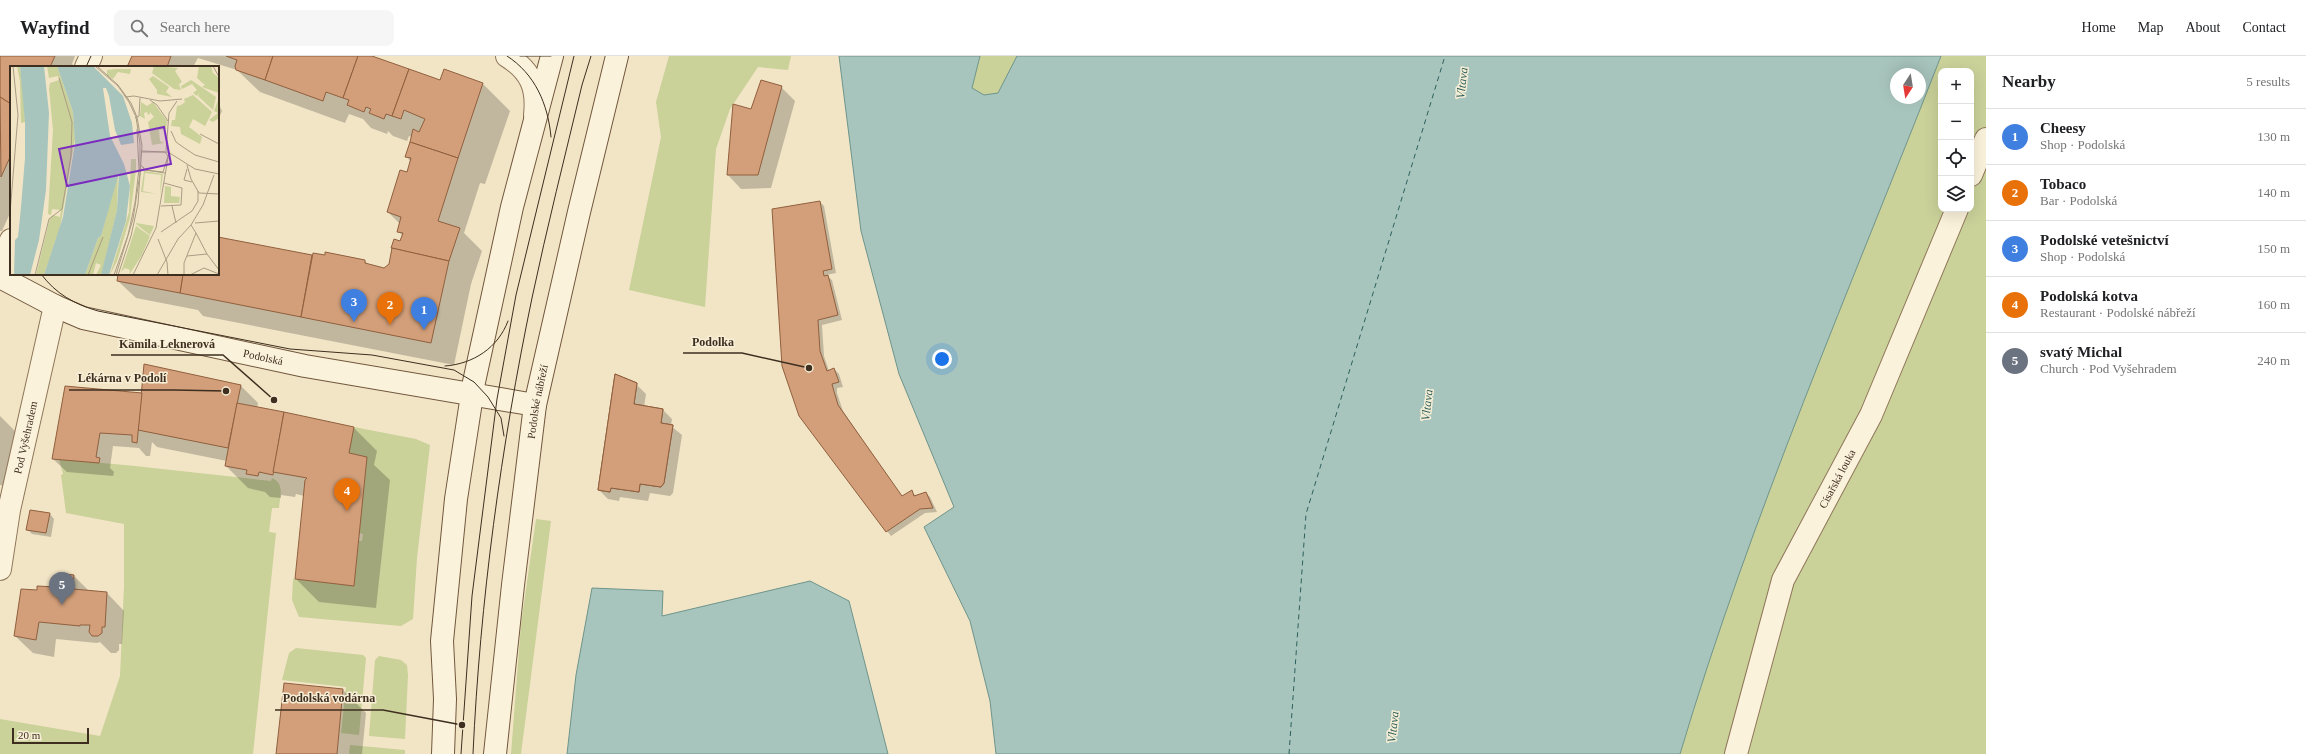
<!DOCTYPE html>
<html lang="en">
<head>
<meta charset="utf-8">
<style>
	:root { --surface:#fff; --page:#f6f6f6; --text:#202124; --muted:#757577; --line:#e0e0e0; --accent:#d93025 }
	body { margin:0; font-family:Georgia,serif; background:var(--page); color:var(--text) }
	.controls { position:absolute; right:12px; top:12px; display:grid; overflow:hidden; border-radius:8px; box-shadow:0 4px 16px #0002 }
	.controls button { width:36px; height:36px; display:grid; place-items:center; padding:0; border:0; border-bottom:1px solid var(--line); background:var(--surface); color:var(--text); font:20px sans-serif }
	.compass { position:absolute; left:1890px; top:12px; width:36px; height:36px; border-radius:50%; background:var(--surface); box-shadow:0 4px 16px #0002; rotate:192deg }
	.scale { position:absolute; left:12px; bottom:10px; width:77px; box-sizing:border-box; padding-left:4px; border:2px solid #3e2e1f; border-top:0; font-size:11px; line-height:14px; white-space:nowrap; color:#3e2e1f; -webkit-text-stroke:3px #f8efd7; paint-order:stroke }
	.you { position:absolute; left:942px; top:303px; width:14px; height:14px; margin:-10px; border:3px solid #fff; border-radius:50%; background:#1a73e8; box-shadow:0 0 0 6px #1a73e833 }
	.badge { display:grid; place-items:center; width:26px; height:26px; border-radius:50%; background:var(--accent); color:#fff; font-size:13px; font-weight:700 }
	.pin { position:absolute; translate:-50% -33px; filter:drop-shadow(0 1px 2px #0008) }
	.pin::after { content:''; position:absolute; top:21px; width:14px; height:12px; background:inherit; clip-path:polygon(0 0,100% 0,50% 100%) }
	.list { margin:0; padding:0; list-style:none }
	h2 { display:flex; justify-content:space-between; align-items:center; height:52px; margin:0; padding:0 16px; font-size:17px }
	h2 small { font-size:13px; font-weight:400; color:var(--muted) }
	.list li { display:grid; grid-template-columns:26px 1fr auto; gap:12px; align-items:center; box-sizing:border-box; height:56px; padding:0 16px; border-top:1px solid var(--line) }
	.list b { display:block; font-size:15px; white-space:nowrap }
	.list p { margin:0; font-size:13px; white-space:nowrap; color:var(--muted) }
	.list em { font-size:13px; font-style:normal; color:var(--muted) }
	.icon { flex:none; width:22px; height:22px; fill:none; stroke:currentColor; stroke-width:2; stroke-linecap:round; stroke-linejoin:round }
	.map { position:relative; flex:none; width:1986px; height:698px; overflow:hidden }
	header { display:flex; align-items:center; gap:24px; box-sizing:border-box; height:56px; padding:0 20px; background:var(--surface); border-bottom:1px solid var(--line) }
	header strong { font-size:19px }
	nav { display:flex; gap:22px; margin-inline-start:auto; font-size:14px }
	.search { width:280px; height:36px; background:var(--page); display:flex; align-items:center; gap:10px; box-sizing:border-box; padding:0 14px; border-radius:8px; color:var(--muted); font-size:15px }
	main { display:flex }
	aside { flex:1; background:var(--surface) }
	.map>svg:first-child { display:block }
	.green { fill:#cad199; fill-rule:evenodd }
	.water { fill:#a8c5bd; stroke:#6d948b; fill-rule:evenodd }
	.shadow { fill:#0003 }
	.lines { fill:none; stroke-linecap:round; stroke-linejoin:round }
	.ferry { stroke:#2d5f5c; stroke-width:1; stroke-dasharray:5 4; stroke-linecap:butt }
	.building { fill:#d29f7a; stroke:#905f3e }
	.street-casing { stroke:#8f775a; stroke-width:24 }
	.secondary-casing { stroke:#71573d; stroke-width:24 }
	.street { stroke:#fbf2db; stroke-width:22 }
	.secondary { stroke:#fbf2db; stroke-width:22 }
	.tram { stroke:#3e2e1f; stroke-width:1 }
	.labels { text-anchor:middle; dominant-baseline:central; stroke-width:3; stroke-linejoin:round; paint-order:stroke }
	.street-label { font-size:11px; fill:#3e2e1f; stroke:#f8efd7 }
	.water-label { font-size:12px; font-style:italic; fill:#2d5f5c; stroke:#f8efd7 }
	.inset-river { fill:none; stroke:#a8c5bd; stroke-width:2 }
	.inset-road { fill:none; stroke:#aa9c83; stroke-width:1 }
	.view { fill:#7b2cbf; fill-opacity:0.15; stroke:#7b2cbf; stroke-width:2 }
	.inset-edge { fill:none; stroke:#3e2e1f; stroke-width:2 }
	.leader { fill:none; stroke:#3e2e1f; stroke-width:1.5 }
	.callout-dot { fill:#3e2e1f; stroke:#f8efd7; stroke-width:1.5 }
	.callout-label { font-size:12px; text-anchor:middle; font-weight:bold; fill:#3e2e1f; stroke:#f8efd7; stroke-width:3; stroke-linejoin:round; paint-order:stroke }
</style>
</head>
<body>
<header>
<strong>Wayfind</strong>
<div class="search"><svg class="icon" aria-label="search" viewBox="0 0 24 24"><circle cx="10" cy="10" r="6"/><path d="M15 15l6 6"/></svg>Search here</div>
<nav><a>Home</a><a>Map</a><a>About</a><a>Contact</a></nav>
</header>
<main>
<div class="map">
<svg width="1986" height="698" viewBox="0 0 1986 698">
	<rect width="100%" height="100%" fill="#f2e5c6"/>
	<!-- green -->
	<g class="green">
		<polygon points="669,0 791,0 788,14 758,11 730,53 716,93 705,251 629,234 661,81 656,46"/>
		<polygon points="980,0 1017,0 998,37 984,39 972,32"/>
		<path d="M1941,0h45v698h-306c71,-238 171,-467 261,-698zM1941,15h30v138h-30z"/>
		<polygon points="354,371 416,383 430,389 417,502 413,563 401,570 299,561 292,544 293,523 354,530 359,485 362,485 363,478 359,477 367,401 349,397"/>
		<path d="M59,403l76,7 136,15 1,-3c13,6 8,17 7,30h-7l-3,24 7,1 -23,221h-253v-35l100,17 20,-60 4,-90v-62l-58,-11 -5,-38 2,-1z"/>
		<polygon points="536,463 551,465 521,698 511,698 521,568"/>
		<polygon points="296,592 363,599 366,602 359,679 341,677 346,631 282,624 289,597"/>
		<polygon points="379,600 401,604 407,609 408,619 405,683 369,680 375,604"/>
		<polygon points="350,689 405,694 405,698 349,698"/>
	</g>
	<!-- water -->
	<g class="water">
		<path d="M839,0h141l-8,32 12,7 14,-2 19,-37h924c-90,231 -190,460 -261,698h-684l-6,-53 -20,-80 -46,-94 30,-20 -55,-133 -38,-143zM1896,18h24v24h-24z"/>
		<polygon points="810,525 849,545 888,698 567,698 576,619 592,532 663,535 662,560"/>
	</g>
	<!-- shadow -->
	<g class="shadow">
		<polygon points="0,0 75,0 72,8 75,11 11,11 11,155 2,175 0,175"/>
		<polygon points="133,0 369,0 440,25 444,14 483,28 510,55 485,128 480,127 464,177 482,195 471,228 454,309 203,260 198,254 136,242 118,225 120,218 218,218 218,182 313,201 365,205 370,210 384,213 390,209 403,180 398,175 400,168 388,156 411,106 406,100 412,81 409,80 407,85 393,80 388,75 387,78 371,72 363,63 349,58 345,67 260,36 237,14 198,2 193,11 128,11"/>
		<polygon points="781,31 795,45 771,132 741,133 728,119 752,54"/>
		<polygon points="218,47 222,55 218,64"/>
		<polygon points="820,146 824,150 836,217 826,219 832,224 842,264 822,269 824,300 829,315 834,313 839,318 843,331 837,332 837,337 843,355 902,441 911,435 916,440 926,437 930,441 937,456 925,457 891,480 800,359"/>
		<polygon points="636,328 646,338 644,351 663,354 672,363 671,370 682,379 673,437 670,440 650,437 648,445 620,441 619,445 608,443 599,434"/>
		<polygon points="240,329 258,347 257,352 354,372 377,395 374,409 390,424 376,552 319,546 296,523 304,440 296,438 295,441 281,439 281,442 270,441 265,436 248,432 226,410 227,405 157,391 152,386 150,400 146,400 139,392 113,390 110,412 114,416 113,420 67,416 53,403 142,338"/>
		<polygon points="0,360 17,377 5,430 0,429"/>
		<polygon points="50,458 54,463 51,481 32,478 27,473"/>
		<polygon points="74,520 90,536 107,537 124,555 122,588 119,588 119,594 116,597 111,597 100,586 97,587 56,583 54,601 33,597 15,580 37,535 57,533"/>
		<polygon points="285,628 343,634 366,657 362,698 277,698"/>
	</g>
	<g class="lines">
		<!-- ferry -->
		<polyline class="ferry" points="1289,698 1306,458 1445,0"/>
	</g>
	<!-- building -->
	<g class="building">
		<polygon points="0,0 55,0 50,11 11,11 11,48 0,41"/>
		<polygon points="132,0 171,0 167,11 127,11"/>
		<polygon points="226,0 273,0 265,24 236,14 235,10 237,4"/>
		<polygon points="273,0 358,0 343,42 326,36 323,45 265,24"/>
		<polygon points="358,0 372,0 409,13 392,60 386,58 384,63 369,57 371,53 366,51 364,56 347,49 349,44 343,42"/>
		<polygon points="409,13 440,24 444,13 483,27 458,102 410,86 413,73 419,76 425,63 404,54 401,63 392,60"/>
		<polygon points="761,24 782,30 758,119 727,119 733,48 751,53"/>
		<polygon points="0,41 11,48 11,99 1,121"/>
		<polygon points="410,86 458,102 438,165 460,172 449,205 391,192 394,183 400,185 403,177 397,176 401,161 387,156 400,114 407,116 411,102 405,101"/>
		<polygon points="820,145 832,213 823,215 824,220 828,219 838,259 818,264 820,295 827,315 834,312 839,326 832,328 833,332 838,349 902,440 912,434 914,440 926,436 933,452 920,453 886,476 799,360 782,310 772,153"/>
		<polygon points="218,181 312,199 301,261 180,237 183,218 218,218"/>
		<polygon points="392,192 449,205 431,287 301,261 313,197 325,199 325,196 365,204 365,207 384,212 389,208"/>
		<polygon points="118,218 183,218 180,237 117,225"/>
		<polygon points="144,308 241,329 228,392 138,374"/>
		<polygon points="615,318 637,327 634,348 663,353 661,367 673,369 664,427 661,431 640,428 639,436 611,432 610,436 598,434"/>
		<polygon points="615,318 637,327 634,348 663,353 661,367 673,369 664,427 661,431 640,428 639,436 611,432 610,436 598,434"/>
		<polygon points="65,330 142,337 137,387 132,386 132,379 100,377 96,401 100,402 99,407 52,403"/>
		<polygon points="237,347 284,356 273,419 259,416 258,420 246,418 247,414 225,410"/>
		<polygon points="284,356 354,371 349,397 367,401 354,530 295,523 305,424 307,422 273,416"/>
		<polygon points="30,454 50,457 46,477 26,474"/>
		<polygon points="58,517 74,519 73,533 107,536 105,571 102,571 102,577 98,580 92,580 89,576 90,569 80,569 80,570 39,566 36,584 14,580 21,533 37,534 37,530 56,531"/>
		<polygon points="284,627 343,633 337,698 276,698"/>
	</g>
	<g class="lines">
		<defs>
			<g id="street">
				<path d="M507,0c24,15 31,32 28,59"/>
				<polyline points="86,11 91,0"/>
				<polyline points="1971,119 1986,83"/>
				<polyline points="0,209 11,184"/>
				<path id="s1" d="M0,513l9,-59 46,-204"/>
				<path id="s2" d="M1736,698l47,-174 88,-165 86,-206"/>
			</g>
			<g id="secondary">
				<path id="s3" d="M0,221l55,29 28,12 222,48 230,39"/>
				<polyline points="443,698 445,643 442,585 456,443 474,326 512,151 552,0"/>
				<path id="s4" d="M495,698l18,-169 22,-180 44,-193 38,-156"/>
			</g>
		</defs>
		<!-- street casing -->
		<use href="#street" class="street-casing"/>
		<!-- secondary casing -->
		<use href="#secondary" class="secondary-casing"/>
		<!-- street -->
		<use href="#street" class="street"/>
		<!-- secondary -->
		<use href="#secondary" class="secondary"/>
		<!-- tram -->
		<g class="tram">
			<path d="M507,0c28,18 41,48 44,81"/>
			<polyline points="520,0 551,0"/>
			<polyline points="86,11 91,0"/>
			<path d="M41,218c15,20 33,30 57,37l192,38 82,6 82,15 20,12 14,15 13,21 3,18"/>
			<path d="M445,310c28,-2 53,-18 63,-45"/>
			<polyline points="461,698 472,540 497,343 516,239 574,0"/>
			<path d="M473,698c7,-153 28,-307 59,-456 15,-71 33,-142 50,-213l9,-29"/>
		</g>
	</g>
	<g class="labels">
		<!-- street labels -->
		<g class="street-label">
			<text stroke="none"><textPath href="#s3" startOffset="277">Podolská</textPath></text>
			<text stroke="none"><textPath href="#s4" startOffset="355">Podolské nábřeží</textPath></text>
			<text stroke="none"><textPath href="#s1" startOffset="134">Pod Vyšehradem</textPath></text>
			<text stroke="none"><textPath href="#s2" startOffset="295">Císařská louka</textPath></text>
		</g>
		<!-- water labels -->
		<g class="water-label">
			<text transform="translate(1462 27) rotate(-84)">Vltava</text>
			<text transform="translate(1427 349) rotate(-84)">Vltava</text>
			<text transform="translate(1393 671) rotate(-84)">Vltava</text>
		</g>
	</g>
	<!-- overview -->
	<g transform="translate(10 10)">
		<rect width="209" height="209" fill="#f2e5c6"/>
		<path d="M7,0h3l4,35 1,21 -4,1 -1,-41zM37,0h10l16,46 2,27 -15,89 -16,47h-8l14,-57 3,-3 7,2 1,-7 -9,-1 -1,6 -3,-1 5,-84 -4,-42 1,-5 9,-3 -1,-4 -9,2zM144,0l24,2 -3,3 7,11 -3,2 2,6 -7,-1 -22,-16zM180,0h21l2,7 6,5v15l-17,-6 3,-2 -8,-7 2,-12zM106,3h15l-1,5 -12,-2 -5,7 -6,-4v-5zM143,10l16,11 -3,5 6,5 -15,-3v-4l-8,-11zM181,14l25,17 -3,13 -15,-14 2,-4 -3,4 -4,-3 4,-3 -5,-6 -10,5 -1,-3zM183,29l19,17 -7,14 -12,-7 -4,8 13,10 -2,7 -19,-10 -1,-7 -9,-1 1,-6h3l2,-14 4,-1 4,-3 -1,-3zM209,32v20l-6,4 -4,-2 9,-7 -4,-2zM131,36l6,4 6,-4 14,19 -1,8 -7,1 1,11 4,2 -12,2 -4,-23 6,-5 -4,-5v2l-2,1 -1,-3 -3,1 1,6 -5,-3zM121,93h5v10l-6,49 -13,43 -7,14 19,-63zM134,105l19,3 -3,21 1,-20 -16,-2 -2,18 14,3 -16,-2zM108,107l-1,37 -14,59 -2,6h-5l5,-10 -5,-2 -3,12h-8l13,-37 3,-2zM155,120l6,1v9l9,1 -1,6h-15zM126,157l18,3 -4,9 -14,-11zM126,160l14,10 -8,19 -13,20 1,-5 -5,-2 -4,4z" fill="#cad199"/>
		<path d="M10,0h24l5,47 -3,77 -7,50 -9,35h-16l1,-35 3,-3 3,-30 4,-49v-35zM47,0h36l30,30 9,27 2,20 -13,2 -6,-15 -6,-34 -3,-8h-3l7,48 14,28 6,22 -4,35 -17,54h-8l16,-65 2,-37 -18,63 -3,2 -13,37h-41l19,-58 12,-74 -2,-31z" fill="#a8c5bd"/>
		<path class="inset-river" d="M58,209l27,-88 2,-32 -13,-89"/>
		<path class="inset-road" d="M85,0l23,20 11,16 7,15 4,27v30l-7,45 -17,56M87,0l21,19 13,18 6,14 5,29 -4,58 -7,32 -13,39M203,0l6,11M115,31l9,-1 26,5 22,-2M140,34l7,5 11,16M125,52l4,-2 1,-18M161,65l5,11 7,5 12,8 24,7M190,68l19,10M131,85l24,1 3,4 -5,16 -18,-2 -4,-5M156,85l3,-38 8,-12M131,86h27l27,17 24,5M177,99l4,14 8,14 20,1M133,101l2,3 20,3M177,103l-3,11 8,2M151,140l20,-1 1,-17 -18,-5M162,140l4,17M0,147l8,-98 -5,-49M185,157l24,-2M151,166l31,-21 6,-10v-10M186,167l11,21M148,173l9,23 1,13M197,188l12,16M177,190l20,-2M25,209l14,-56 13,-10 9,-53 1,-34 -13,-44M78,209l15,-38M104,209l14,-40 7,-32 4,-34 -2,-40M123,209l23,-47 13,-76M147,209l21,-36 13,-14 12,-20 11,-30M174,209v-12l12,-30 -5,-8M180,209l14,-7 15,6"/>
		<path class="view" d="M154,61l7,37 -104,22 -8,-37z"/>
		<rect width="209" height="209" class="inset-edge"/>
	</g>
	<!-- callouts -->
	<path class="leader" d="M809 312L742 297H683M274 344L223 299H111M226 335L174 334H69M462 669L383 654H275"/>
	<g class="callout-dot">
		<circle cx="809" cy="312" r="4"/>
		<circle cx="274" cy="344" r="4"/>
		<circle cx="226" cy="335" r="4"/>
		<circle cx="462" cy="669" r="4"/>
	</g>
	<g class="callout-label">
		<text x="713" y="290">Podolka</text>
		<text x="167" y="292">Kamila Leknerová</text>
		<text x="122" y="326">Lékárna v Podolí</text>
		<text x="329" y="646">Podolská vodárna</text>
	</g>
</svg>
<div class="controls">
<button>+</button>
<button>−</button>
<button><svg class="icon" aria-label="locate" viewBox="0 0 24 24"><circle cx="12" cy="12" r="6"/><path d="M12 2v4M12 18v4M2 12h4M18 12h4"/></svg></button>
<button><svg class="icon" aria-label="layers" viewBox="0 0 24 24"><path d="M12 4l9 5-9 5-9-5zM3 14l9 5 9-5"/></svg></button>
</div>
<svg class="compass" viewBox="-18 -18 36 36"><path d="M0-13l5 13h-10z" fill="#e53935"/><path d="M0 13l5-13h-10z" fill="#757577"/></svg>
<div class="scale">20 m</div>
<div class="you"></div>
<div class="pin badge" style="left:424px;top:274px;background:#3f7fe0">1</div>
<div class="pin badge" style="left:390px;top:269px;background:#e8710a">2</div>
<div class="pin badge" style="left:354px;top:266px;background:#3f7fe0">3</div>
<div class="pin badge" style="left:347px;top:455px;background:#e8710a">4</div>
<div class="pin badge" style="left:62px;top:549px;background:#6b7280">5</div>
</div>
<aside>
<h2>Nearby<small>5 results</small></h2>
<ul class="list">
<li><span class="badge" style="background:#3f7fe0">1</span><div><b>Cheesy</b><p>Shop · Podolská</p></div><em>130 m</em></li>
<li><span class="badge" style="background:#e8710a">2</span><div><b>Tobaco</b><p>Bar · Podolská</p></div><em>140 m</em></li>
<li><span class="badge" style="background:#3f7fe0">3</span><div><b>Podolské vetešnictví</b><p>Shop · Podolská</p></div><em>150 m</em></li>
<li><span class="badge" style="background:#e8710a">4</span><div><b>Podolská kotva</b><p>Restaurant · Podolské nábřeží</p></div><em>160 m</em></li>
<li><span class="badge" style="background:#6b7280">5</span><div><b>svatý Michal</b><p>Church · Pod Vyšehradem</p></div><em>240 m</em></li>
</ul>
</aside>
</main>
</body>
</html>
